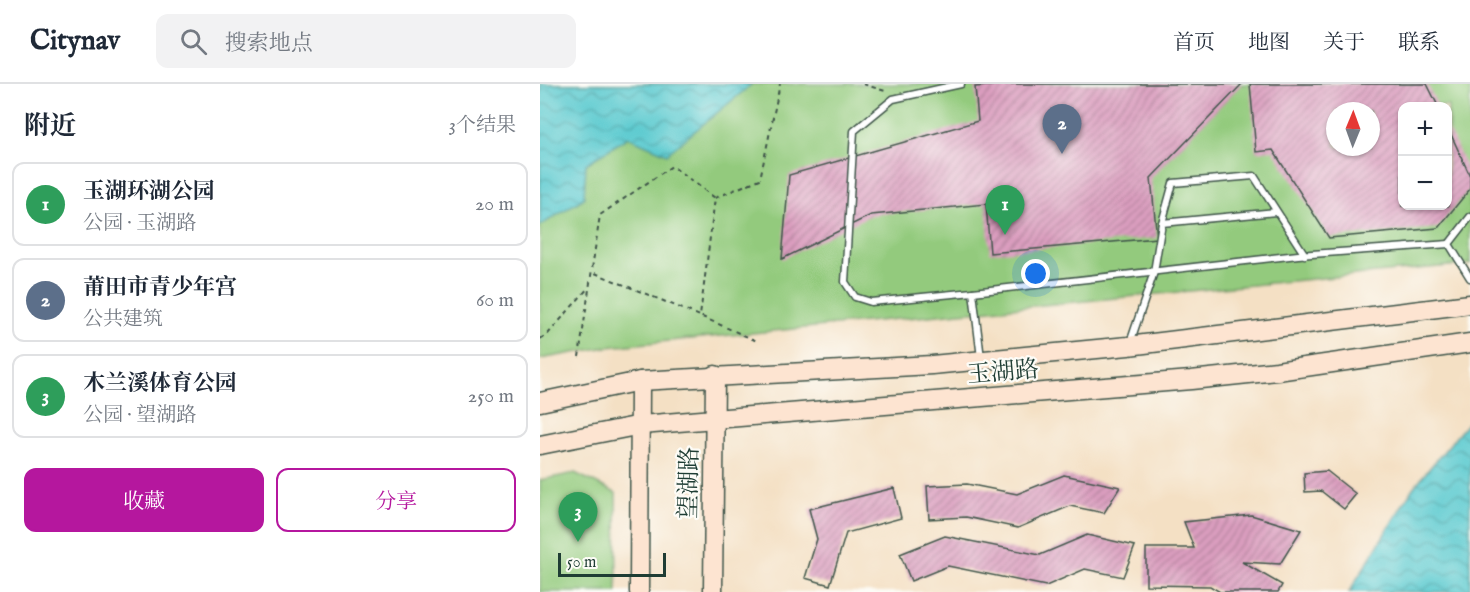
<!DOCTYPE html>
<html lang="zh">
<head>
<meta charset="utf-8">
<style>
	:root { --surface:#fff; --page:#f2f2f3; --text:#1f2937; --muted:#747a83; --line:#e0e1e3; --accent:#b5179e }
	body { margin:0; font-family:"IM FELL English","Noto Serif SC",serif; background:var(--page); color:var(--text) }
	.controls { position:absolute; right:18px; top:18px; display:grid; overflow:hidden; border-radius:12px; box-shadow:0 2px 4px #0004 }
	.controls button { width:54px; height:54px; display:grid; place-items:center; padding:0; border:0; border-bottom:2px solid var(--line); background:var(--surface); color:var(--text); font:30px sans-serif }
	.compass { position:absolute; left:786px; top:18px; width:54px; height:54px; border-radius:50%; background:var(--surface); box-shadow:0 2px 4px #0004; rotate:1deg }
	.scale { position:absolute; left:18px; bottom:15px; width:108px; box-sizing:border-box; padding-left:6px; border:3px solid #1f3d34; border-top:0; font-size:16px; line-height:21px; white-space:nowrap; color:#1f3d34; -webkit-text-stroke:4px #fdfcf7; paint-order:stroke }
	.you { position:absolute; left:496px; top:190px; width:21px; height:21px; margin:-15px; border:4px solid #fff; border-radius:50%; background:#1a73e8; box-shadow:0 0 0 9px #1a73e833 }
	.badge { display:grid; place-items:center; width:39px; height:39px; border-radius:50%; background:var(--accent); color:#fff; font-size:20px; font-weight:700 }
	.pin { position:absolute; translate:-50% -50px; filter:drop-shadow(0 2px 3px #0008) }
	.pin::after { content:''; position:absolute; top:32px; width:21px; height:18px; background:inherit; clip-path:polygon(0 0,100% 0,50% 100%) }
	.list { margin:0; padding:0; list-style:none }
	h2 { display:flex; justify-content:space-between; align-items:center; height:78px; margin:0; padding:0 24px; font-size:26px }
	h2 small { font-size:20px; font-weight:400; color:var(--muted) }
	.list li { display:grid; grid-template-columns:39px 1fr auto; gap:18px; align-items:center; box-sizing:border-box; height:84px; margin:0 12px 12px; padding:0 12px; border:2px solid var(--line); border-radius:12px }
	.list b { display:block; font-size:22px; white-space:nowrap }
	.list p { margin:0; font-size:20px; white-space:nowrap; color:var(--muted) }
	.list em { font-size:20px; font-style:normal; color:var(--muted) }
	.actions { display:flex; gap:12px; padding:18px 24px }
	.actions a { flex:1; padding:14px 0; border:2px solid var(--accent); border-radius:12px; text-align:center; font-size:21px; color:var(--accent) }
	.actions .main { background:var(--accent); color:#fff }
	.icon { flex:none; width:33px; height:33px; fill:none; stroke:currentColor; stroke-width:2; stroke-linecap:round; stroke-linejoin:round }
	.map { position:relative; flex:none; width:930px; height:508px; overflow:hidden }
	header { display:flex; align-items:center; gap:36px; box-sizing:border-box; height:84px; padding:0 30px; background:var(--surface); border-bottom:2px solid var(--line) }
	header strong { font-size:28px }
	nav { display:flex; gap:33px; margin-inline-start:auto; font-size:21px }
	.search { width:420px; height:54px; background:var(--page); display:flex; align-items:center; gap:15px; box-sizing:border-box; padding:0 21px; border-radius:12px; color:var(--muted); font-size:22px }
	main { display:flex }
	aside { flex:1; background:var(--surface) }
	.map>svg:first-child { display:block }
	.green { fill:#93ca7d; stroke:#598458; stroke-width:1.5; fill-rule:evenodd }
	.water { fill:url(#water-waves); stroke:#3e8482; stroke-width:1.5 }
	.building { fill:url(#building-hatch); fill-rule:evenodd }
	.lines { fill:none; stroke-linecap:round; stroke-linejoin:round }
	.lane-casing { stroke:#3f554a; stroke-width:9 }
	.secondary-casing { stroke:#3f554a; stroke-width:21 }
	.path { stroke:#3f554a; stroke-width:2; stroke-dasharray:4.5 4.5; stroke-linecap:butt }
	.lane { stroke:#fff; stroke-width:6 }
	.secondary { stroke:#fde4d1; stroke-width:18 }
	.labels { text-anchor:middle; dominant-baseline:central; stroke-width:4.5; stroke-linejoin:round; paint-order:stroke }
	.street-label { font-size:24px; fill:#1f3d34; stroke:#fdfcf7 }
</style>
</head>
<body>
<header>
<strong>Citynav</strong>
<div class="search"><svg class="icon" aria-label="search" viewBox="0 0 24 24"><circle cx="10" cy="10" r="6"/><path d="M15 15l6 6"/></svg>搜索地点</div>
<nav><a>首页</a><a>地图</a><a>关于</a><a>联系</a></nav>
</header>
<main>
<aside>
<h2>附近<small>3个结果</small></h2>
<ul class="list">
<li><span class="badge" style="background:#2e9e5b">1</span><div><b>玉湖环湖公园</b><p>公园 · 玉湖路</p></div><em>20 m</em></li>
<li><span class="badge" style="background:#5c6f8a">2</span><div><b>莆田市青少年宫</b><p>公共建筑</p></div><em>60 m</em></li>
<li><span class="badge" style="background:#2e9e5b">3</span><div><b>木兰溪体育公园</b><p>公园 · 望湖路</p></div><em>250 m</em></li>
</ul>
<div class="actions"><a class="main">收藏</a><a>分享</a></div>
</aside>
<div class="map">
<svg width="930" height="508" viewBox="0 0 930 508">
	<defs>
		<pattern id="water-waves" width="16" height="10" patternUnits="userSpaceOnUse" patternTransform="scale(1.5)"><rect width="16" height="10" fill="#5dcbd0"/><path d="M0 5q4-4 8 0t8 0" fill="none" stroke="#4ca6aa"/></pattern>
		<pattern id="building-hatch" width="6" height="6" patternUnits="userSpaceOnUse" patternTransform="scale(1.5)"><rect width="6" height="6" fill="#db9ebf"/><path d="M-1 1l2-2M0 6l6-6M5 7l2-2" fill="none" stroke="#b1829c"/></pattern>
	</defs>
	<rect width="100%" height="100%" fill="#fdfcf7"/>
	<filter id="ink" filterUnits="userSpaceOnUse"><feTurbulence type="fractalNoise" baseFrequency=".0167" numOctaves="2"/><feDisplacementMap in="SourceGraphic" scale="12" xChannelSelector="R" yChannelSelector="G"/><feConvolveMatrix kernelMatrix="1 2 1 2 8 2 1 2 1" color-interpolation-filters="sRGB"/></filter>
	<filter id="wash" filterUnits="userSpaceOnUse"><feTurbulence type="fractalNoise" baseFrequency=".008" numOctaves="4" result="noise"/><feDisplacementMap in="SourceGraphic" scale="24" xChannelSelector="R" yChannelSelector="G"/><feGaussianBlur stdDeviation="1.35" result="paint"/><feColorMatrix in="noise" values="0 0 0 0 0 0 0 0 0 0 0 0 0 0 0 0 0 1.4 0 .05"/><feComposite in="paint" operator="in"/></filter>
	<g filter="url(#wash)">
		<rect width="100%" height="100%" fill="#f4e0c4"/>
		<!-- green -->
		<g class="green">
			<path d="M0,0h930v180l-863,83 -67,12zM862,22h46v100h-46zM795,27h36v36h-36z"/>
			<polygon points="35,389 76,409 77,508 0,508 0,396"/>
		</g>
		<!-- water -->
		<g class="water">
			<polygon points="0,0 212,0 127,70 88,53 46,80 44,114 0,142"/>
			<polygon points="930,336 930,508 809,508 873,404"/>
		</g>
		<g id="blocks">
			<!-- building -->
			<g class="building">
				<polygon points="473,0 702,0 611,94 617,154 450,169 446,120 331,131 242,175 249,91 438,37 435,3"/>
				<path d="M710,0h177l11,22h-36v100h46v-78l22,48v13l-32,39 -109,10 -56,-88 -17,2zM795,27h36v36h-36z"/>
				<polygon points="787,387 816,410 804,425 781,407 765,408 764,389"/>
				<polygon points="524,391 580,403 564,429 530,422 478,444 426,433 389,435 387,402 427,400 477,410"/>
				<polygon points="354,404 361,434 306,449 290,501 265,494 277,455 269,425"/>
				<polygon points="711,431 761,446 740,480 702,478 742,501 738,508 680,508 670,502 606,501 606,464 654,464 644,438"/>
				<polygon points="547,451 595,462 583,493 545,485 506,502 408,482 371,497 360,470 405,452 500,471"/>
			</g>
		</g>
	</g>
	<g filter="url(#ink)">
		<use href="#blocks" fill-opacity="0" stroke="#3f554a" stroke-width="1.5"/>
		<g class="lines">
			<defs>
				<g id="lane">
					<polyline points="421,0 353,15 314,47 305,198 315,213 331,218 433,208 441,274"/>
					<polyline points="930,133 909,160 930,194"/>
					<polyline points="622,139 736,128"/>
					<polyline points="433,208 758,171 909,160"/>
					<polyline points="590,259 614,188 622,139 633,99 714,92 765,171"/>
				</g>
				<g id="secondary">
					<polyline points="0,318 100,297 392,281 588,262 930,220"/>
					<polyline points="0,361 101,341 651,296 737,287 930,259"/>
					<polyline points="99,508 100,297"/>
					<polyline points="173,508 175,291"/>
				</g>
			</defs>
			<!-- lane casing -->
			<use href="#lane" class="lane-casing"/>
			<!-- secondary casing -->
			<use href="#secondary" class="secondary-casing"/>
			<!-- path -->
			<g class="path">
				<polyline points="323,0 345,7"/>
				<polyline points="175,114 220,95 240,0"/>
				<polyline points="55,189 160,232"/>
				<polyline points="0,255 8,250 49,203"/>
				<polyline points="39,273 60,131 132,82 175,114 160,232 217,257"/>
			</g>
			<!-- lane -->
			<use href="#lane" class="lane"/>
			<!-- secondary -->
			<use href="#secondary" class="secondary"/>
		</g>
	</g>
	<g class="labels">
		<!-- street labels -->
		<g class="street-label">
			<text transform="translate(463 289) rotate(-5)">玉湖路</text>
			<text transform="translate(150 399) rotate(-89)">望湖路</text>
		</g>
	</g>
</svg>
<div class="controls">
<button>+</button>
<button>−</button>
</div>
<svg class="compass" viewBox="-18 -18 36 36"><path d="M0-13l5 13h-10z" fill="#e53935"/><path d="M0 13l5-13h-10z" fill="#747a83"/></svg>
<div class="scale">50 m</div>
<div class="you"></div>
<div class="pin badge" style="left:465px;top:151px;background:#2e9e5b">1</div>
<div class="pin badge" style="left:522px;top:70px;background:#5c6f8a">2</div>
<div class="pin badge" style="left:38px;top:458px;background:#2e9e5b">3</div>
</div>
</main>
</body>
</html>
